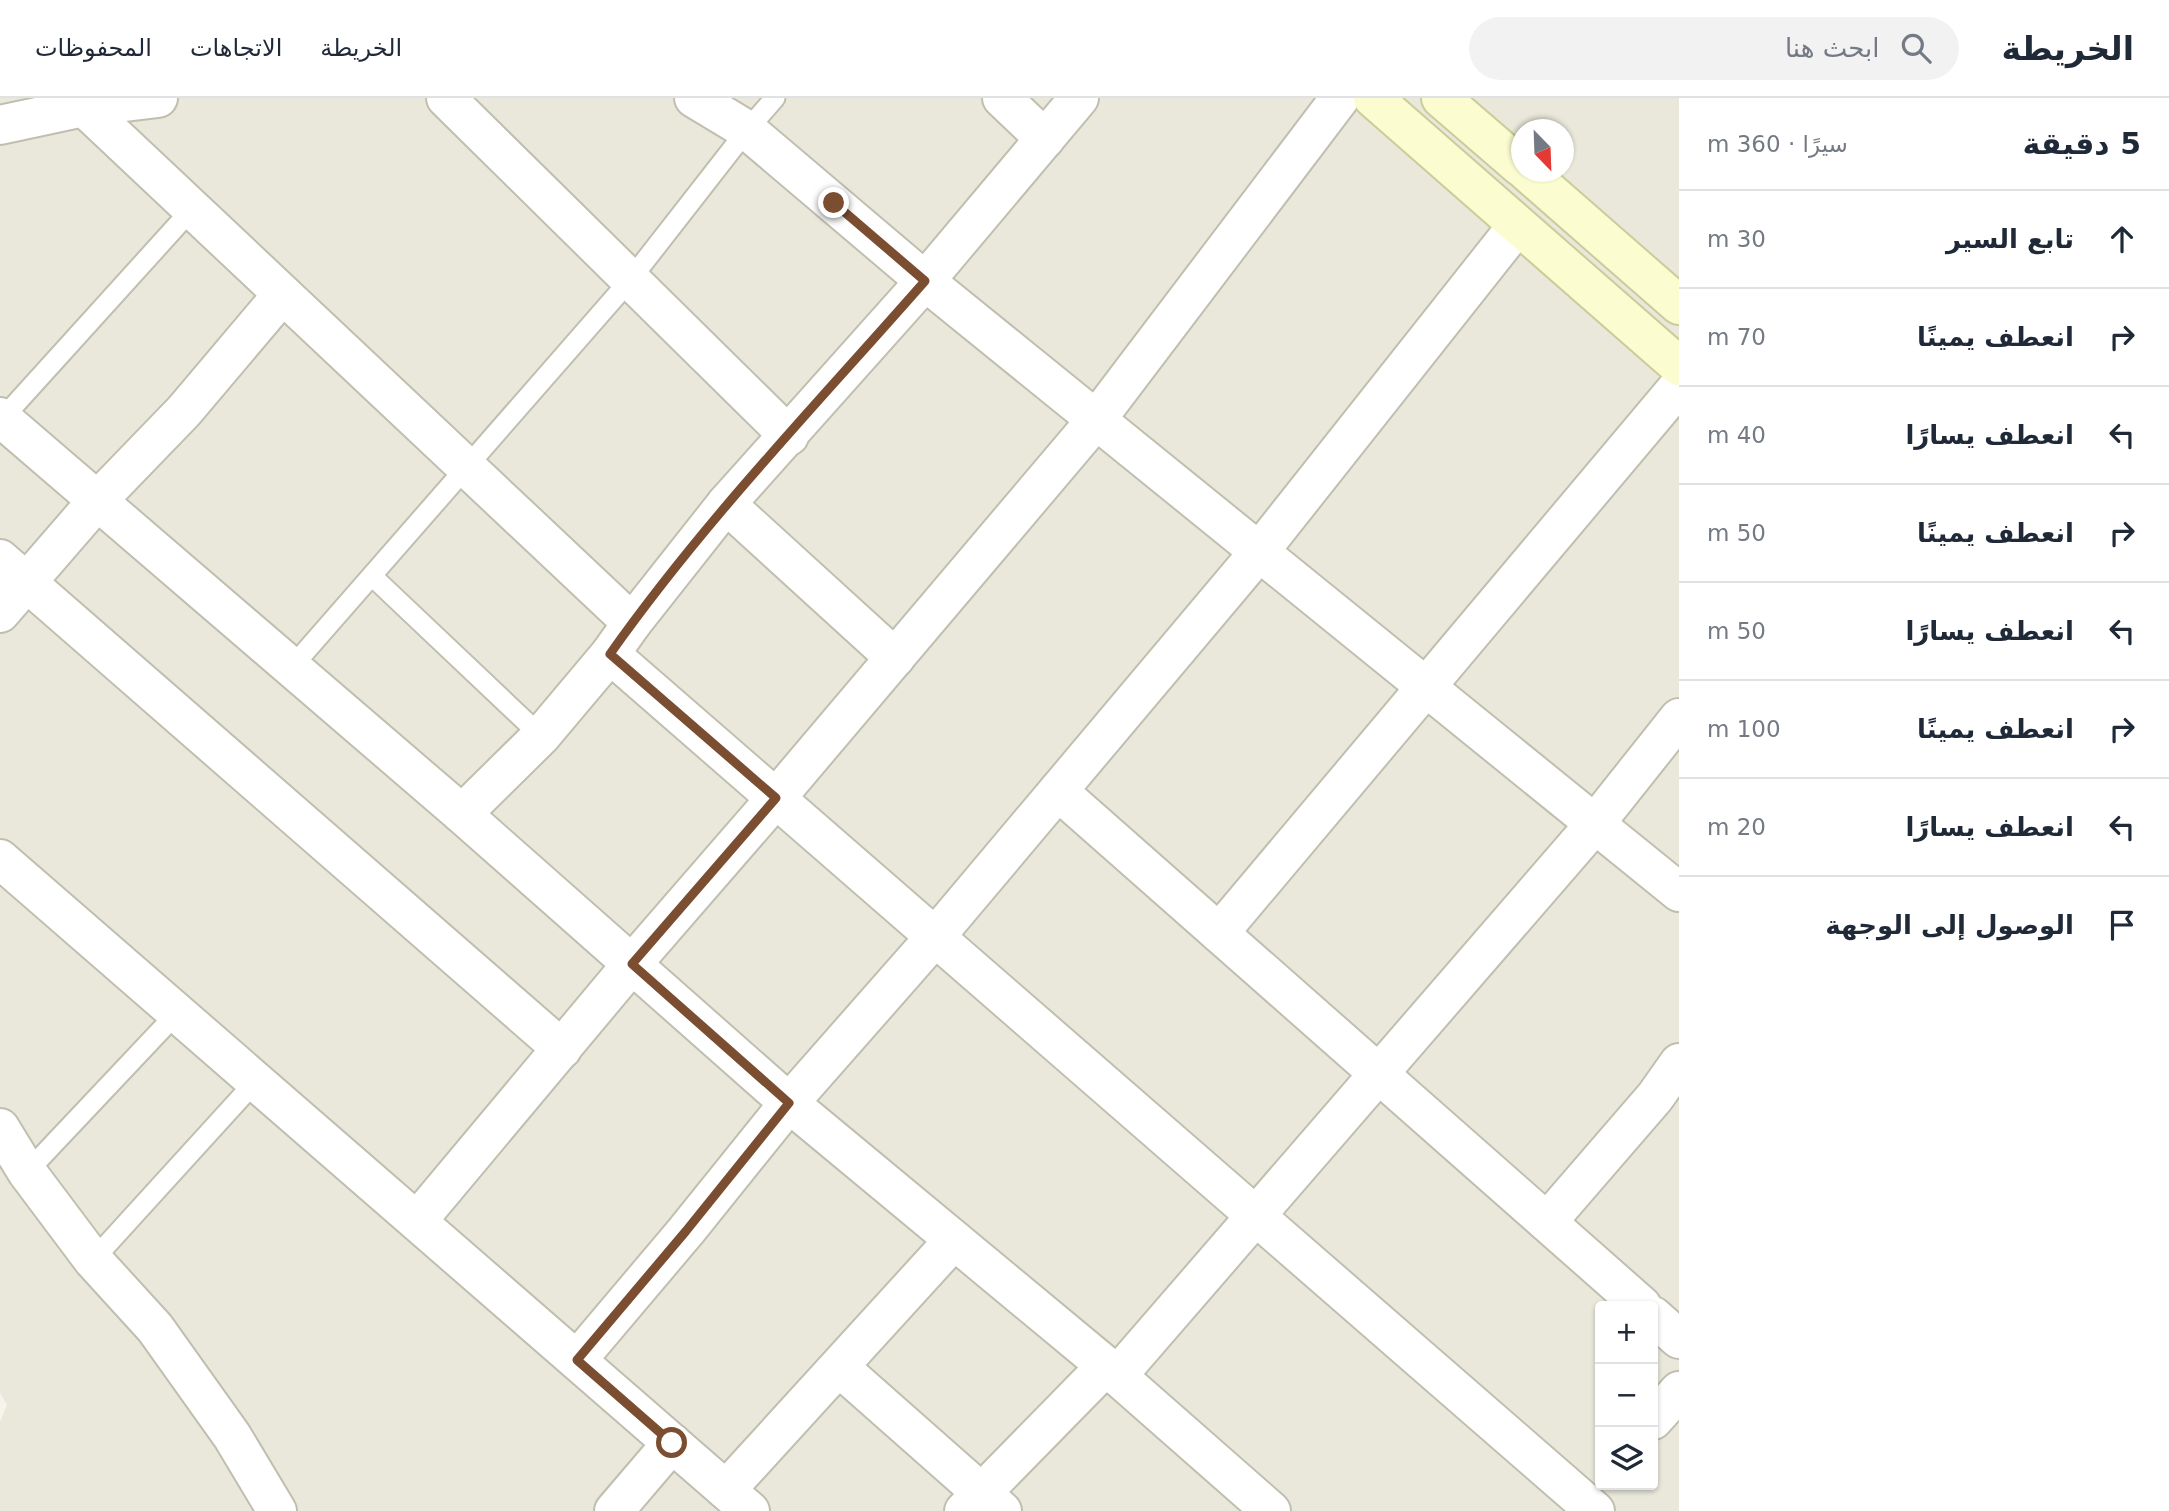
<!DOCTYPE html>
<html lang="ar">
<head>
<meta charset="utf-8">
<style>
	:root { --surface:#fff; --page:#f2f2f3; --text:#1f2937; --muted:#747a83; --line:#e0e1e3 }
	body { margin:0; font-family:"DejaVu Sans","Noto Naskh Arabic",sans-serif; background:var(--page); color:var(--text); direction:rtl }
	.controls { position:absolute; right:21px; bottom:21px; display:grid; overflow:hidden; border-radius:7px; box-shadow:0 2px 5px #0004 }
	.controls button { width:63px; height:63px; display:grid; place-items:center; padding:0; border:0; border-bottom:2px solid var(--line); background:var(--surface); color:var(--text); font:35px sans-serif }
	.compass { position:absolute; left:1511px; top:21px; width:63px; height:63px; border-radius:50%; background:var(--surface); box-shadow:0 2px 5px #0004; rotate:157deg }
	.stop { position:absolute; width:21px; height:21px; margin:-16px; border:5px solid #7c4e31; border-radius:50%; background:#fff }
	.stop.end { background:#7c4e31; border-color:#fff; box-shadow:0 2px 7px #0008 }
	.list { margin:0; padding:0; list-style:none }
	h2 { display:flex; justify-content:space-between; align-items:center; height:91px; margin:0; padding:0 28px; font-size:30px }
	h2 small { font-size:23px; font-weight:400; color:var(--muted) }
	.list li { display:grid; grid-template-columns:46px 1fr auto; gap:21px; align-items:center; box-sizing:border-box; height:98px; padding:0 28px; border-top:2px solid var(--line) }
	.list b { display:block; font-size:26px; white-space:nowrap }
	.list em { font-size:23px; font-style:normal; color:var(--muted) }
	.icon { flex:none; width:38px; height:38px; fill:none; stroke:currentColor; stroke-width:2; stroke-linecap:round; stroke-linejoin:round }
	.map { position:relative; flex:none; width:1679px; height:1413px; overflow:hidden; direction:ltr }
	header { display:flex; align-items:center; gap:42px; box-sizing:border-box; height:98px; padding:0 35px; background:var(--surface); border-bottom:2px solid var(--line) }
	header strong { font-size:33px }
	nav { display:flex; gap:38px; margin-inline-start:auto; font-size:24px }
	.search { width:490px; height:63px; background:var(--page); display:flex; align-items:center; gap:18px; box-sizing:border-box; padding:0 24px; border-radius:38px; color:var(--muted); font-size:26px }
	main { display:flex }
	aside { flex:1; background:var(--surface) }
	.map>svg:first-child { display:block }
	.residential { fill:#e9e8da; fill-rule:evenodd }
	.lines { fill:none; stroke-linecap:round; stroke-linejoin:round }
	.lane-casing { stroke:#c0bfaf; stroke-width:23 }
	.street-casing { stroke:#c0bfaf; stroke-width:42 }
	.secondary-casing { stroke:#cbcc9a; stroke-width:42 }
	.lane { stroke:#fff; stroke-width:19 }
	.street { stroke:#fff; stroke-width:38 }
	.secondary { stroke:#fbfccf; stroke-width:38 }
	.route { stroke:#7c4e31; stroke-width:9 }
</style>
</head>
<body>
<header>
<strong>الخريطة</strong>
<div class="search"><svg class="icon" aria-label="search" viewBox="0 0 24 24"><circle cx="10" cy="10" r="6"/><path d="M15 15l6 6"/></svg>ابحث هنا</div>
<nav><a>الخريطة</a><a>الاتجاهات</a><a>المحفوظات</a></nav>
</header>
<main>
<aside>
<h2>5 دقيقة<small>سيرًا · 360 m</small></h2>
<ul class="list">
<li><svg class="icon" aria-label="ahead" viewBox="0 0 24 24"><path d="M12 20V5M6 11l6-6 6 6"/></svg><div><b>تابع السير</b></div><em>30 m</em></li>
<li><svg class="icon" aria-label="right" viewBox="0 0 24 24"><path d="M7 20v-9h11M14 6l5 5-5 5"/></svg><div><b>انعطف يمينًا</b></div><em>70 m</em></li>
<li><svg class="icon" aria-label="left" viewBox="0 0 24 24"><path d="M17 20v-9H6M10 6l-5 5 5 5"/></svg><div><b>انعطف يسارًا</b></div><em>40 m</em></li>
<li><svg class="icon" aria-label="right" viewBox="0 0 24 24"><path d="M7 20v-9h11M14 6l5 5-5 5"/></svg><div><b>انعطف يمينًا</b></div><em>50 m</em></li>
<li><svg class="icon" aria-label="left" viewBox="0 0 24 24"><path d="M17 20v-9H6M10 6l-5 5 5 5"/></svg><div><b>انعطف يسارًا</b></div><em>50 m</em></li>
<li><svg class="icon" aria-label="right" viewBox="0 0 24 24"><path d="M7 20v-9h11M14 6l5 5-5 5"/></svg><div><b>انعطف يمينًا</b></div><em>100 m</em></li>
<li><svg class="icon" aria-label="left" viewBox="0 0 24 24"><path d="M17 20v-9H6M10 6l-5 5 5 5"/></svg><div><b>انعطف يسارًا</b></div><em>20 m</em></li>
<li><svg class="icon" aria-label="arrive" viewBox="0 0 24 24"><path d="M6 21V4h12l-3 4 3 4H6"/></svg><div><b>الوصول إلى الوجهة</b></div></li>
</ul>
</aside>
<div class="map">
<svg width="1679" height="1413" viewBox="0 0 1679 1413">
	<rect width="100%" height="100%" fill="#f5f5ec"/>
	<!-- residential -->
	<path class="residential" d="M0,0h1679v1413h-1679v-89l7,-17 -7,-12zM1521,32h42v42h-42zM1600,1208h53v179h-53z"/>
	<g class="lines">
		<defs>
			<g id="lane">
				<polyline points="2,321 192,111"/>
				<polyline points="372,478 541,638"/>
				<polyline points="291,570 630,182 747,32 775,0"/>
				<polyline points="27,1074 177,915"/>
				<polyline points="93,1162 256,983"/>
			</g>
			<g id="street">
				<polyline points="446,0 789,338"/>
				<polyline points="694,0 747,32 925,183 1679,794"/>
				<polyline points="1002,0 1045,41"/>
				<polyline points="84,9 632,525"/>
				<polyline points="0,27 84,9 158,0"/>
				<polyline points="0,319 462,716 789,1005 1106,1268 1271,1413"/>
				<polyline points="726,406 895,560"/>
				<polyline points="0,461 562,951"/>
				<polyline points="0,515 97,403 184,313 282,197"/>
				<polyline points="610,556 1595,1413"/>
				<polyline points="1058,693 1642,1208"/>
				<polyline points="462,716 541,638 610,556 632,525 726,406 925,183 1079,0"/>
				<polyline points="0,761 750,1413"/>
				<polyline points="1219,835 1679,288"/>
				<polyline points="0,1030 27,1074 93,1162 155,1230 232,1338 277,1413"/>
				<polyline points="417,1123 632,866 776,700 1096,322 1340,0"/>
				<polyline points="1547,1124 1655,999 1679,965"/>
				<polyline points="1653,1218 1679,1241"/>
				<polyline points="577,1262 686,1133 789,1005 935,839 1259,454 1517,128"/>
				<polyline points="839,1269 1002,1413"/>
				<polyline points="1117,1278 1594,727 1679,620"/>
				<polyline points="1653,1322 1679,1293"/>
				<polyline points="726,1392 954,1142"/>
				<polyline points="614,1413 672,1345"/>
				<polyline points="964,1413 1106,1268"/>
			</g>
			<g id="secondary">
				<polyline points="1373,0 1679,268"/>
				<polyline points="1441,0 1521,69"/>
				<polyline points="1527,74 1679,207"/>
			</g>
		</defs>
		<!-- lane casing -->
		<use href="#lane" class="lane-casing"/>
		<!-- street casing -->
		<use href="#street" class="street-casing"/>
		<!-- secondary casing -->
		<use href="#secondary" class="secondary-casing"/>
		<!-- lane -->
		<use href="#lane" class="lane"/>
		<!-- street -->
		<use href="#street" class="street"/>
		<!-- secondary -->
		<use href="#secondary" class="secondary"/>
	</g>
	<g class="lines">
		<!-- route -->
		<path class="route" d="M672,1345l-95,-83 109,-129 103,-128 -157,-139 144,-166 -166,-144c94,-133 208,-251 315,-373l-91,-78"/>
	</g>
</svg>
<div class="controls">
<button>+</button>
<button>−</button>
<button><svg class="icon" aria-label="layers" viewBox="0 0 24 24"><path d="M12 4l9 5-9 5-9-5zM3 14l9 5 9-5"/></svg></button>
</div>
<svg class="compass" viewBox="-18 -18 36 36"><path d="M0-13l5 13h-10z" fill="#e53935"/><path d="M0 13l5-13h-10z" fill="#747a83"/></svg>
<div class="stop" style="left:672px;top:1345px"></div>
<div class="stop end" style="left:834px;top:105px"></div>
</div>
</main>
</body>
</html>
